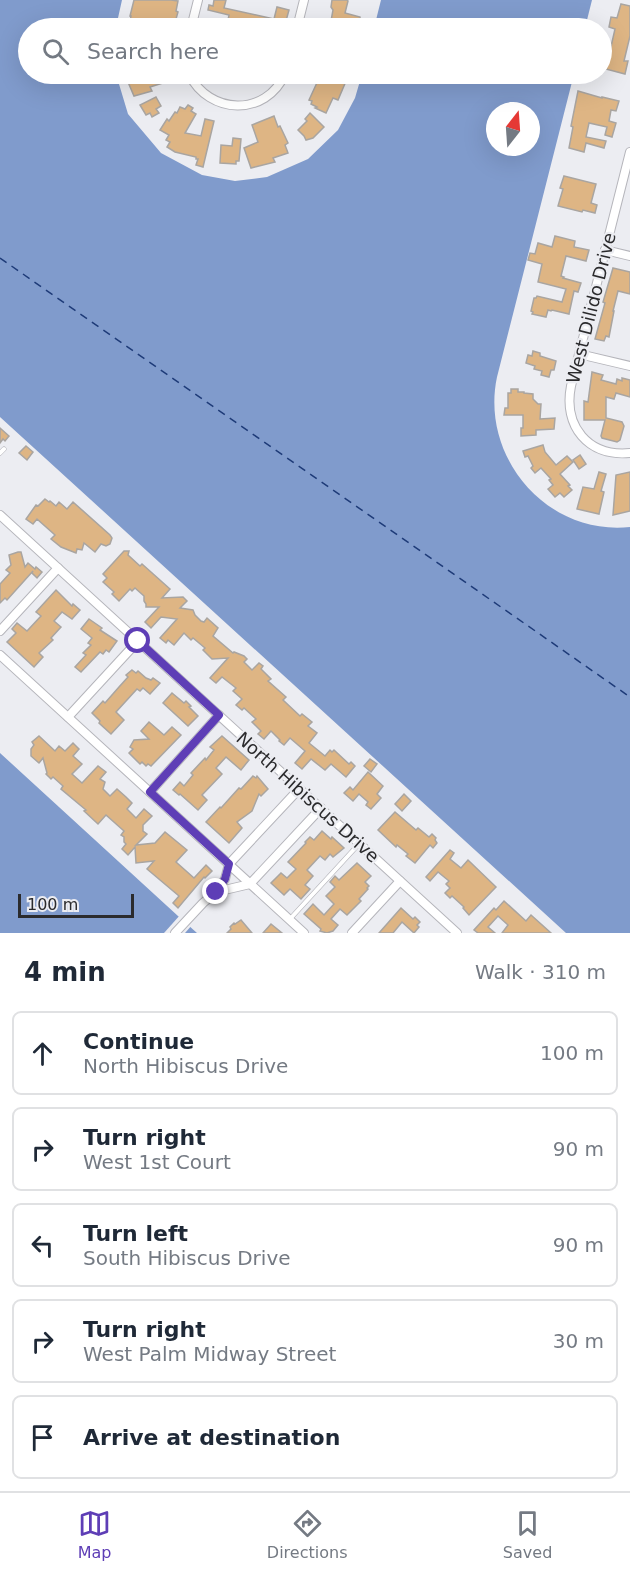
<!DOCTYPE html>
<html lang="en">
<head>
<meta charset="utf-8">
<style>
	:root { --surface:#fff; --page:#f2f2f3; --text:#1f2937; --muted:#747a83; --line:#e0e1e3; --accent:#5e3eb6 }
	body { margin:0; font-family:"DejaVu Sans",sans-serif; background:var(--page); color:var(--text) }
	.compass { position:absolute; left:486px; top:102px; width:54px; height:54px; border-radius:50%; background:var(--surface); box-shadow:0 6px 24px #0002; rotate:17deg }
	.scale { position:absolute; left:18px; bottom:15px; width:116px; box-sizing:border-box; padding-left:6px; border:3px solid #2b2b2d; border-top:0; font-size:16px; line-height:21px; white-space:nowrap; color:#2b2b2d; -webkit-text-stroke:4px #ecedf2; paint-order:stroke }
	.stop { position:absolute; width:18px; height:18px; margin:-14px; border:4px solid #5e3eb6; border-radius:50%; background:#fff }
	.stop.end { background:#5e3eb6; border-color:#fff; box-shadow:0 2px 6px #0008 }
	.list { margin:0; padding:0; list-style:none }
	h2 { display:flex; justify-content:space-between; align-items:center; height:78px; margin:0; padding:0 24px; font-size:26px }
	h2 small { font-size:20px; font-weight:400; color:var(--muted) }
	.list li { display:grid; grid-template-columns:39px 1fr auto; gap:18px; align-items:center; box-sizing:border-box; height:84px; margin:0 12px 12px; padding:0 12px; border:2px solid var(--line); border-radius:9px }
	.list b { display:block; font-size:22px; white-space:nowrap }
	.list p { margin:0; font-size:20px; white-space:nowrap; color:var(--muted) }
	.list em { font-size:20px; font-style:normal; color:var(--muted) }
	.icon { flex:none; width:33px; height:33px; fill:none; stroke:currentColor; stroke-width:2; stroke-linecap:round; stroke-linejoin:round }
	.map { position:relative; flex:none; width:630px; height:933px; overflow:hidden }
	.search { position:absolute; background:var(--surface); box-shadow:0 6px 24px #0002; left:18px; right:18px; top:18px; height:66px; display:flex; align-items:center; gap:15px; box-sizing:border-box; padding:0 21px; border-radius:33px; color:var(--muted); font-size:22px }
	.sheet { height:558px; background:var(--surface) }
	nav { display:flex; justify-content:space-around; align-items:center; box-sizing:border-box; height:84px; border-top:2px solid var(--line); background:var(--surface); font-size:16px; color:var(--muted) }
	nav a { display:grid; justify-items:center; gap:3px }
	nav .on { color:var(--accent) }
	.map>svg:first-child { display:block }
	.water { fill:#809bcc; fill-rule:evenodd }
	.pier { fill:#ecedf2 }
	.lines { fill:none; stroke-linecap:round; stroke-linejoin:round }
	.ferry { stroke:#1e3b78; stroke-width:1.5; stroke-dasharray:8 6; stroke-linecap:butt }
	.building { fill:#deb584; stroke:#a9a5a1; stroke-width:1.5 }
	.service-casing { stroke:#b5b5bb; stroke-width:5 }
	.minor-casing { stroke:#b5b5bb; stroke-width:10 }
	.service { stroke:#fff; stroke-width:4 }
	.minor { stroke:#fff; stroke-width:8 }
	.route { stroke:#5e3eb6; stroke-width:8 }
	.labels { text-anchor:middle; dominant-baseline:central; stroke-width:4.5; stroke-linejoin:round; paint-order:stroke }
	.street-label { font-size:18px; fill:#2b2b2d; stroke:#ecedf2 }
</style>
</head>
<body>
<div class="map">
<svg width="630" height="933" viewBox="0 0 630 933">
	<rect width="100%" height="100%" fill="#ecedf2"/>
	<!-- water -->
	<g class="water">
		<path d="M0,0h122l-4,18 -1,10h-89v46h88l12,40 33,39 41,22 33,6 32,-4 41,-18 30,-29 17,-32 7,-24h212l-77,303c-17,80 50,159 133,150v406h-64l-566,-516zM495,111h36v36h-36z"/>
		<polygon points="381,0 592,0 585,28 374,28"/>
		<polygon points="0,753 178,916 197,933 0,933"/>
	</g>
	<!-- pier -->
	<polygon class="pier" points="181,914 192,925 185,933 164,933"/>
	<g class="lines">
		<!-- ferry -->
		<polyline class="ferry" points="0,258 630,697"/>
	</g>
	<!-- building -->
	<g class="building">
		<polygon points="134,0 171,0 178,1 176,11 178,12 174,26 166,24 166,28 129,28 131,16 130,16"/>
		<polygon points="214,0 226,0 224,8 274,19 277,7 289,10 284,28 263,28 228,20 229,15 208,10 209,5 213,6"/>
		<polygon points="332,0 347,0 348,1 345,13 360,17 360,20 366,21 364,27 358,26 357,28 336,28 337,25 332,24 333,21 331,21 333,10 331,7"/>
		<polygon points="621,4 630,6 630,36 624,61 628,61 625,74 602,68 602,58 608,60 615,29 609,27 611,17 617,18"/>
		<polygon points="139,74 163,74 166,82 150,87 152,91 134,96 128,82 132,81 130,76"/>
		<polygon points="321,74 325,74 335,78 336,76 346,81 338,100 333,98 326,113 315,108 317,107 311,104 312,101 309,100"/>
		<polygon points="578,91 602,98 602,97 619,101 616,111 611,110 609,121 616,123 612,137 605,135 607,127 589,123 586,137 606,141 604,148 586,143 584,152 569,148 573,127 571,126"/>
		<polygon points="156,97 161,106 156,109 159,113 152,117 150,113 146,115 140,105"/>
		<polygon points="188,105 193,108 191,111 196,114 185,133 201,136 205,119 214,121 203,167 196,165 198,159 196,159 196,157 175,152 167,147 170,142 166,140 169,135 160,130 167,119 169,121 175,112 177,113 180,107 185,109"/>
		<polygon points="310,113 324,127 313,138 306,140 304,136 298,130 307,121 305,119"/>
		<polygon points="274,116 278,127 280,126 288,143 285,145 288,153 273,158 275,162 251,168 244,148 258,142 252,125"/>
		<polygon points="233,138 241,139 239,161 236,161 236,164 220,163 221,145 232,146"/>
		<polygon points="564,176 596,184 591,203 597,205 595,213 583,210 582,212 558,206 563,189 560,188"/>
		<polygon points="555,236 575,241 574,247 589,250 586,261 566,256 561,276 564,277 563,278 581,283 578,292 574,291 569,314 552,310 551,311 548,310 546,317 532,314 533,312 531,311 534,298 536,298 537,296 562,302 566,289 538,282 542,264 528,260 530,253 535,254 538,243 552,247"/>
		<polygon points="613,268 630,272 630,294 618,291 613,311 614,311 609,337 606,336 604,341 595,339 605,303 603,302"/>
		<polygon points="533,351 540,353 540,356 556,361 554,370 551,370 549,377 541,375 542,371 534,369 535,366 526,363 528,355 532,356"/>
		<polygon points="592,372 603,375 601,380 616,384 617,379 622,381 622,378 630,380 630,397 616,393 614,399 606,397 606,418 622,422 624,426 620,440 617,442 602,438 601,436 605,420 584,420 584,401 588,402"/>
		<polygon points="511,389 518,389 518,392 524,392 524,393 533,394 533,399 538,404 541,404 540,419 555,418 554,429 536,430 536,435 521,436 521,428 523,428 523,415 504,415 505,408 508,408 508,393 511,393"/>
		<polygon points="0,428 9,436 5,441 3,439 0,443"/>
		<polygon points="543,445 545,452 556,465 567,456 573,462 560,474 570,485 568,486 572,490 564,497 560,493 555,497 548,489 553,485 549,480 551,479 541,468 535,473 531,468 533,466 528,456 525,457 523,451"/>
		<polygon points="26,446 33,452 27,460 19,453"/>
		<polygon points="580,455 586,464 579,469 573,460"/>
		<polygon points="599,472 606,474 601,491 604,492 599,514 577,509 583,487 594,489"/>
		<polygon points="630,472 630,511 613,515 616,475"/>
		<polygon points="45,499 49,502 50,501 56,506 59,502 67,509 73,502 110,535 112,538 110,544 106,546 101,544 95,552 84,543 82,550 77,549 76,553 61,547 51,539 55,535 37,519 33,524 26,519 36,505 38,506"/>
		<polygon points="124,551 129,551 128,555 140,566 142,564 170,589 162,598 183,597 187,601 180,608 193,610 195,615 201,621 204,622 207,618 218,628 213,636 233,653 234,652 244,656 247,659 244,662 252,670 259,663 263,666 261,669 271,679 268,681 286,697 283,700 300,716 302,714 312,722 308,726 317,733 309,743 325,756 330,750 332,752 334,750 349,764 351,762 355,766 346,777 331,764 325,770 311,759 302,769 295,763 305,751 290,738 284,745 279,741 280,740 271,731 264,739 258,734 261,731 252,722 256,719 244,708 242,710 236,705 242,699 233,691 236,688 222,677 216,683 210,678 228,658 212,659 203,650 205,648 193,638 191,640 184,633 174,645 168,640 166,643 160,638 177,619 161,617 151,628 145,622 159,607 146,607 146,604 144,601 144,596 135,588 132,591 130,589 119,601 112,594 114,592 103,582 107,578 103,574"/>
		<polygon points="18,552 21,552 25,567 28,563 35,569 36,567 42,572 37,578 32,573 33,571 7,600 5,598 0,603 0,584 10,573 6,570 11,565 9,555"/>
		<polygon points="56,590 72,606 73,604 80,610 72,619 62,612 54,621 61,627 51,638 53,640 39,653 43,657 34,667 7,642 16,633 12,629 17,623 27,631 41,616 36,612"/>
		<polygon points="89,619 102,628 100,630 117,641 109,652 106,650 103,654 100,652 81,672 75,667 86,655 83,653 91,645 88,643 92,638 81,629"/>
		<polygon points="132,670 136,673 138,671 146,678 151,680 153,678 160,683 150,694 143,688 140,691 137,689 116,712 124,720 111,734 99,723 100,721 92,713 103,701 105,703 119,687 128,677 126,675"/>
		<polygon points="172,693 184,703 186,701 191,706 189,707 198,716 188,726 163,703"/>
		<polygon points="149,722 164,735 172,727 181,735 151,766 148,764 146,766 142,762 140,764 129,753 133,749 130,747 134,740 149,739 141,731"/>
		<polygon points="39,736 55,751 59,746 65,751 73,743 79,749 73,756 82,764 72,774 82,783 98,766 106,772 100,779 105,782 103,789 110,796 117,789 126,797 132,803 127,809 136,818 144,809 152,816 143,825 143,831 147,834 136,845 155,843 165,832 187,850 176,862 194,878 206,865 212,871 205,878 204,877 178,908 173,903 179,896 147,869 154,861 136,863 135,847 128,855 122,849 126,844 124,842 124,837 121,835 124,831 106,815 98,824 84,811 86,810 61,789 63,786 53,777 51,779 46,774 47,773 43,758 39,763 31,756 31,749 34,745 32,742"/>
		<polygon points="222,736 249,760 241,770 226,757 216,768 222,774 202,795 207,800 198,810 180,794 179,795 173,790 180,782 184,786 193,775 191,773 205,758 206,760 214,750 210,747"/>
		<polygon points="370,759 377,764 371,772 364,766"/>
		<polygon points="368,772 383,786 377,794 381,798 371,809 366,805 368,802 359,794 353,801 344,793 350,787 353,790"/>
		<polygon points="253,776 256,778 257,776 268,789 261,796 259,794 252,811 237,822 242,828 229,843 206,822 220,807 221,808 239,788 241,789"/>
		<polygon points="404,794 411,801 402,811 395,804"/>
		<polygon points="395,812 416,830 418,828 429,837 432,834 436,838 435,840 437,843 433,848 430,845 415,863 406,856 408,854 397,845 396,847 378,830"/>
		<polygon points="322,831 331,839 332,837 344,848 333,857 330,854 325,860 320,856 307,870 313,876 305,885 310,889 301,899 290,889 284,895 271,883 281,873 287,878 296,869 288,862 306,843 305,842 310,837 314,840"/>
		<polygon points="450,850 454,853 450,859 461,868 468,860 496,887 469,915 463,908 464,907 452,896 450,898 445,893 450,888 446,884 449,881 438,872 430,881 426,877"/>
		<polygon points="357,863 371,876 365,882 369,886 367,888 368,889 359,899 361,901 347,915 340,909 331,919 338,925 333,931 327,933 320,931 321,929 304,914 313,904 324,915 334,904 326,896 335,887 330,882 335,876 339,880"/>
		<polygon points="504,901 526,921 531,915 551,933 502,933 508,925 498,916 488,927 495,933 478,933 474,930 494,908 496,910"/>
		<polygon points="401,908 413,919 415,917 420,922 417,925 419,927 414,933 402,922 393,933 379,933"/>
		<polygon points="241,920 252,933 227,933 231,929 230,927 234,923 235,924"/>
		<polygon points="271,924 282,933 263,933"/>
	</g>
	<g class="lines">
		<defs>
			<g id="service">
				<polyline points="0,453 4,449"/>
				<polyline points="290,919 358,845"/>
			</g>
			<g id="minor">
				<polyline points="191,28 198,0"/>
				<polyline points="297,28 304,0"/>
				<path d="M189,74c20,41 77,43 96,0"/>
				<path d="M630,152l-59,234c-8,40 17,71 59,67"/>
				<polyline points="605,250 630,256"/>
				<polyline points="579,354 630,366"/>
				<polyline points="0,515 457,933"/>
				<polyline points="0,631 58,568"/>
				<polyline points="0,655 304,933"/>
				<polyline points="68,717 138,641"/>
				<polyline points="150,792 219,715"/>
				<polyline points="216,892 250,884 321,808"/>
				<polyline points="175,933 203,903 216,892 225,879 229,864 299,789"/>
				<polyline points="352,933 400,881"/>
			</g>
		</defs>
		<!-- service casing -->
		<use href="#service" class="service-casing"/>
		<!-- minor casing -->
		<use href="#minor" class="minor-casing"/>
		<!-- service -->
		<use href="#service" class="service"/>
		<!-- minor -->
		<use href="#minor" class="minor"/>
	</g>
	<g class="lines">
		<!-- route -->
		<polyline class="route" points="138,641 219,715 150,792 229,864 225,879 216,892"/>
	</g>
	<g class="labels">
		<!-- street labels -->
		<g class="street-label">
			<text transform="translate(591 308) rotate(-76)">West Dilido Drive</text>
			<text transform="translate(308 797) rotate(42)">North Hibiscus Drive</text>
		</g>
	</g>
</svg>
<svg class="compass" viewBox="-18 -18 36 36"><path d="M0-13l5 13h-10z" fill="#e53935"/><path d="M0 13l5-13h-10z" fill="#747a83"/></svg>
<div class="scale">100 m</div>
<div class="stop" style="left:138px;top:641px"></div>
<div class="stop end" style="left:216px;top:892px"></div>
<div class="search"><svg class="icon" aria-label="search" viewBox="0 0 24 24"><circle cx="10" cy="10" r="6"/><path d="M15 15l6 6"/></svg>Search here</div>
</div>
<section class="sheet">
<h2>4 min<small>Walk · 310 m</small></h2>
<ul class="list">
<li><svg class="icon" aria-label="ahead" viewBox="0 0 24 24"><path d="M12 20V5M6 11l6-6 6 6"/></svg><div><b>Continue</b><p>North Hibiscus Drive</p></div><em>100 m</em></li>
<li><svg class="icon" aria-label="right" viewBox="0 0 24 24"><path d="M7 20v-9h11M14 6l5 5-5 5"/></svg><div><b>Turn right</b><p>West 1st Court</p></div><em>90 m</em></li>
<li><svg class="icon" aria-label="left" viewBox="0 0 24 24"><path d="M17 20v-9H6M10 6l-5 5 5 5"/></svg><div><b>Turn left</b><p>South Hibiscus Drive</p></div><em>90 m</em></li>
<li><svg class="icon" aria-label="right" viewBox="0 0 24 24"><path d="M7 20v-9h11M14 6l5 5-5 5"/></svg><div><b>Turn right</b><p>West Palm Midway Street</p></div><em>30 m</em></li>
<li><svg class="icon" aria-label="arrive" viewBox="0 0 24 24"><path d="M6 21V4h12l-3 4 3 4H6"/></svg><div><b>Arrive at destination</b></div></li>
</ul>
</section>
<nav>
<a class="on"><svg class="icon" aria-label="map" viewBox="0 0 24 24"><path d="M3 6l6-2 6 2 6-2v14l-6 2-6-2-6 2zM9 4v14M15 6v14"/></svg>Map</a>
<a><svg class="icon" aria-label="directions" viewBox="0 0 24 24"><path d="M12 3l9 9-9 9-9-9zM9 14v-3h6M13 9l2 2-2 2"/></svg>Directions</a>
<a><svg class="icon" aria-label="saved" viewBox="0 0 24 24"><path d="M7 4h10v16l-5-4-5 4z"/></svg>Saved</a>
</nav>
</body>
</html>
